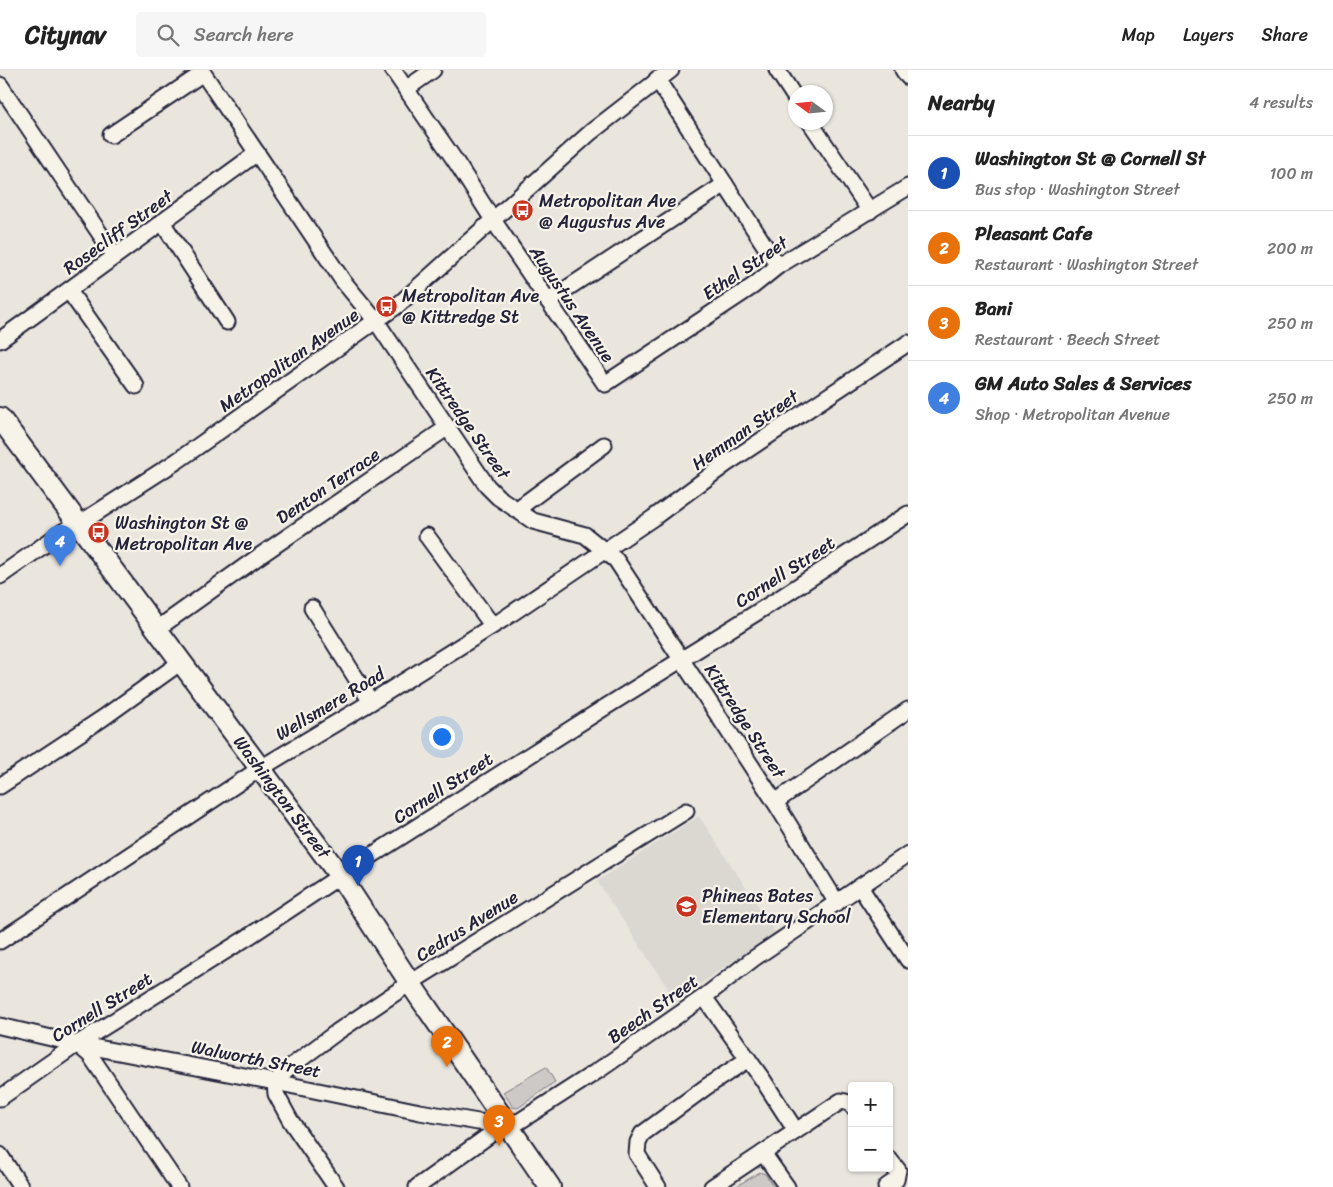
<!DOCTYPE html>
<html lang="en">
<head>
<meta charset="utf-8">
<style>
	:root { --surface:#fff; --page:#f6f6f6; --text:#222; --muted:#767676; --line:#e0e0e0; --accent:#c8321e }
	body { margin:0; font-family:Sriracha,sans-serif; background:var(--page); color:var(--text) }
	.controls { position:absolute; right:15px; bottom:15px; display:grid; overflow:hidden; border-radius:5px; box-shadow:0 1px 4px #0004 }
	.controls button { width:45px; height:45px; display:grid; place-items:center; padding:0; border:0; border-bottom:1px solid var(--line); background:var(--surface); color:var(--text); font:25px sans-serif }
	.compass { position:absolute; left:788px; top:15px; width:45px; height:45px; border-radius:50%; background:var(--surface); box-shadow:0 1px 4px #0004; rotate:285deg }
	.you { position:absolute; left:441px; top:666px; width:18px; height:18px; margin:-12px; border:4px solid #fff; border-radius:50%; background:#1a73e8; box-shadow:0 0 0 8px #1a73e833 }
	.badge { display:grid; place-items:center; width:32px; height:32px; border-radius:50%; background:var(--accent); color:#fff; font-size:16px; font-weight:700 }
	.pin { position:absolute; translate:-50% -41px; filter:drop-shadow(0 1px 2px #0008) }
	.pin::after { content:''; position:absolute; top:26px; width:18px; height:15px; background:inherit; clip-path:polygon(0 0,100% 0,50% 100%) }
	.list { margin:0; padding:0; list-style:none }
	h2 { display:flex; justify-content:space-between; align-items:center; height:65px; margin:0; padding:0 20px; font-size:21px }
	h2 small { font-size:16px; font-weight:400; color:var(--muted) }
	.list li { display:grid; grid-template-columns:32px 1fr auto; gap:15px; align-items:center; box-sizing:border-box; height:75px; padding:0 20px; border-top:1px solid var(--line) }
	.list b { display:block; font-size:19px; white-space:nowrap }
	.list p { margin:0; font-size:16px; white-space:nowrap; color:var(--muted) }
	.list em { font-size:16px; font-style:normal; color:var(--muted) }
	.icon { flex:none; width:28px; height:28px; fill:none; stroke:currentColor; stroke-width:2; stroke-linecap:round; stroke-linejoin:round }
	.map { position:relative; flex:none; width:908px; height:1117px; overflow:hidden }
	header { display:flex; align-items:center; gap:30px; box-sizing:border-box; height:70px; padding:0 25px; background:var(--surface); border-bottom:1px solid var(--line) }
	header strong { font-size:24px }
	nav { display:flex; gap:28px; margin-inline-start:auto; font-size:18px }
	.search { width:350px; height:45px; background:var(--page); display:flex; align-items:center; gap:12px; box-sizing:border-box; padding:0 18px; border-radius:5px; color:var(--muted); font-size:19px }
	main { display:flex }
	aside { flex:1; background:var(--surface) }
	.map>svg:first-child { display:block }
	.built { fill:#dbd8d2 }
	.green { fill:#cdc9c6; stroke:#787680 }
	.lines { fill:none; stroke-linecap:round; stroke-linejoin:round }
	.minor-casing { stroke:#22223b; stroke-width:19 }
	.major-casing { stroke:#22223b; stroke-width:24 }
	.minor { stroke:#f7f3e8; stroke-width:15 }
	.major { stroke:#f7f3e8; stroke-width:20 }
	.labels { text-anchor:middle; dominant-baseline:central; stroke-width:4.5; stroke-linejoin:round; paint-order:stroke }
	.poi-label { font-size:18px; fill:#22223b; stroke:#f7f3e8; text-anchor:start }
	.street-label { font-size:18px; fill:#22223b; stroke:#f7f3e8 }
</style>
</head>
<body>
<header>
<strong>Citynav</strong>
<div class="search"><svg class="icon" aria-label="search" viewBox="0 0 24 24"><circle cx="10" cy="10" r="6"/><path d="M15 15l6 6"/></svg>Search here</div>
<nav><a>Map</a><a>Layers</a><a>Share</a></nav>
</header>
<main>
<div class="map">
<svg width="908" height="1117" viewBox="0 0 908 1117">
	<rect width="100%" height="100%" fill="#eae6de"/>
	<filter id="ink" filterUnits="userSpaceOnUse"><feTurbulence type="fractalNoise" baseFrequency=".02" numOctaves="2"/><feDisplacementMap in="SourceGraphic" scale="10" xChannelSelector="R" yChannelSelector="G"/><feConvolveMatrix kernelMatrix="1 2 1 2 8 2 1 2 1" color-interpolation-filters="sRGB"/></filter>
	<g filter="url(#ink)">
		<!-- built -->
		<polygon class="built" points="699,746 775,862 676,931 597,811"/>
		<!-- green -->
		<g class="green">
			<polygon points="546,997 555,1012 518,1038 513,1037 503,1022"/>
			<polygon points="760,1102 765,1104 774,1117 735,1117"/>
		</g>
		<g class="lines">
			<defs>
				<g id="minor">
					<polyline points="201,0 343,211 376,251 487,416 498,427 533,451 585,465 616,490 775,732 837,833"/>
					<polyline points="393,0 456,92 493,150 605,314 753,216 778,196 908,117"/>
					<polyline points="777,0 796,29"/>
					<polyline points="903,0 908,7"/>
					<polyline points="657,9 778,196"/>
					<polyline points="0,15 115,186"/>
					<polyline points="406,19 433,0"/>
					<polyline points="810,52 870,141"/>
					<polyline points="111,65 203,3"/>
					<polyline points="162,152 227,252"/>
					<polyline points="69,221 136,316"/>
					<polyline points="548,231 725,114"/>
					<polyline points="0,270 257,83"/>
					<polyline points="516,440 604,375"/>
					<polyline points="427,466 492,555"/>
					<polyline points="0,506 64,461 79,454 177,391 398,235 591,62 671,0"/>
					<polyline points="312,538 371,632"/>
					<polyline points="157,559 258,487 448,357"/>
					<polyline points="0,716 103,648 181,592"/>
					<polyline points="775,732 908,640"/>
					<polyline points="860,817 908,890"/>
					<polyline points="0,871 261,698 371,632 502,550 653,448 726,394 908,273"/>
					<polyline points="704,927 763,1010 796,1061"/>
					<polyline points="0,956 77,974 275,1012 420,1042 478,1052 505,1054"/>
					<polyline points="77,974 90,985 179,1117"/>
					<polyline points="0,1028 77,974 248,867 352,798 599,641 780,528 908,444"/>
					<polyline points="763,1083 787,1117"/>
					<polyline points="0,1085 21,1117"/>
					<polyline points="336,1117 290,1050 276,1024 275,1012 286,1000 337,962 410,913 686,741"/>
					<polyline points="417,1117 505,1054 520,1051 599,1000 704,927 753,889 908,784"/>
					<polyline points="658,1117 637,1084 638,1072 642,1064 706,1017 748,989"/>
					<polyline points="712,1117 841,1031 850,1033 852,1036"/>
					<polyline points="886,1117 896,1110 898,1100 889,1089"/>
				</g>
				<polyline id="major" points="0,348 340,806 410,913 550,1117"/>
			</defs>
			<!-- minor casing -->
			<use href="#minor" class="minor-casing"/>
			<!-- major casing -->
			<use href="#major" class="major-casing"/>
			<!-- minor -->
			<use href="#minor" class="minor"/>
			<!-- major -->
			<use href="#major" class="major"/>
		</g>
	</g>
	<!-- icons -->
	<defs>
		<symbol id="bus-disc" viewBox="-11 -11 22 22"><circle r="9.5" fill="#c8321e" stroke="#f7f3e8"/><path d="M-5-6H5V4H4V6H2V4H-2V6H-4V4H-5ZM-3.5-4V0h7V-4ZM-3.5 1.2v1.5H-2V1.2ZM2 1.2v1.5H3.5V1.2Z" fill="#fff"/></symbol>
		<symbol id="school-disc" viewBox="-11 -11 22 22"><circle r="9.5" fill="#c8321e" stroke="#f7f3e8"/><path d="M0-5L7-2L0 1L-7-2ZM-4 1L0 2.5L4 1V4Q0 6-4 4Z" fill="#fff"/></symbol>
	</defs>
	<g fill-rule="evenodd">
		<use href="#bus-disc" x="510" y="128" width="25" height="25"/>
		<use href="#bus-disc" x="374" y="224" width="25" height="25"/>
		<use href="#bus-disc" x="86" y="450" width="25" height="25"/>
		<use href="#school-disc" x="674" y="824" width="25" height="25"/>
	</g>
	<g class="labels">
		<!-- poi labels -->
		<g class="poi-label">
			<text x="539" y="131">Metropolitan Ave<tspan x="539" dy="21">@ Augustus Ave</tspan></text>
			<text x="402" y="226">Metropolitan Ave<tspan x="402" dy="21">@ Kittredge St</tspan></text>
			<text x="115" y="453">Washington St @<tspan x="115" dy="21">Metropolitan Ave</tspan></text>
			<text x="702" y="826">Phineas Bates<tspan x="702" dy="21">Elementary School</tspan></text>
		</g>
		<!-- street labels -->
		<g class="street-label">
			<text transform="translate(118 162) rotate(-36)">Rosecliff Street</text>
			<text transform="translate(745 198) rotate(-34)">Ethel Street</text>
			<text transform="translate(572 234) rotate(56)">Augustus Avenue</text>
			<text transform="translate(289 290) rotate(-35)">Metropolitan Avenue</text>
			<text transform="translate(468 353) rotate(55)">Kittredge Street</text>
			<text transform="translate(745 360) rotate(-35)">Hemman Street</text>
			<text transform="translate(328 416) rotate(-34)">Denton Terrace</text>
			<text transform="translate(785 502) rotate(-33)">Cornell Street</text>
			<text transform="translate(330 634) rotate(-31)">Wellsmere Road</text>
			<text transform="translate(745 651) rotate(57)">Kittredge Street</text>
			<text transform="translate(443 718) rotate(-33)">Cornell Street</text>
			<text transform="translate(282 727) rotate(53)">Washington Street</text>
			<text transform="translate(467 856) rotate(-32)">Cedrus Avenue</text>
			<text transform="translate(102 937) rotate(-32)">Cornell Street</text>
			<text transform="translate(653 939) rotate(-35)">Beech Street</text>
			<text transform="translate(256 989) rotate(11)">Walworth Street</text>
		</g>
	</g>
</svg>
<div class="controls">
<button>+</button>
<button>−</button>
</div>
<svg class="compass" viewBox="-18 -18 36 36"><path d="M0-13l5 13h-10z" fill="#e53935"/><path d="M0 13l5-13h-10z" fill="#767676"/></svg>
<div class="you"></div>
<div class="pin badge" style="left:358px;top:816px;background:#1a4fb4">1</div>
<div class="pin badge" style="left:447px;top:997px;background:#e8710a">2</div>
<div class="pin badge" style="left:499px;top:1076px;background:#e8710a">3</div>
<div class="pin badge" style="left:60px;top:496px;background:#3f7fe0">4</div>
</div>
<aside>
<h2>Nearby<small>4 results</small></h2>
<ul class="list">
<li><span class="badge" style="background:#1a4fb4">1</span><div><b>Washington St @ Cornell St</b><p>Bus stop · Washington Street</p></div><em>100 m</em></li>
<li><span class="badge" style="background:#e8710a">2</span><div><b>Pleasant Cafe</b><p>Restaurant · Washington Street</p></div><em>200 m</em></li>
<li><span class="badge" style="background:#e8710a">3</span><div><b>Bani</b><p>Restaurant · Beech Street</p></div><em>250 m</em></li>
<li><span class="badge" style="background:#3f7fe0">4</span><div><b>GM Auto Sales &amp; Services</b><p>Shop · Metropolitan Avenue</p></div><em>250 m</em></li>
</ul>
</aside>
</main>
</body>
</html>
